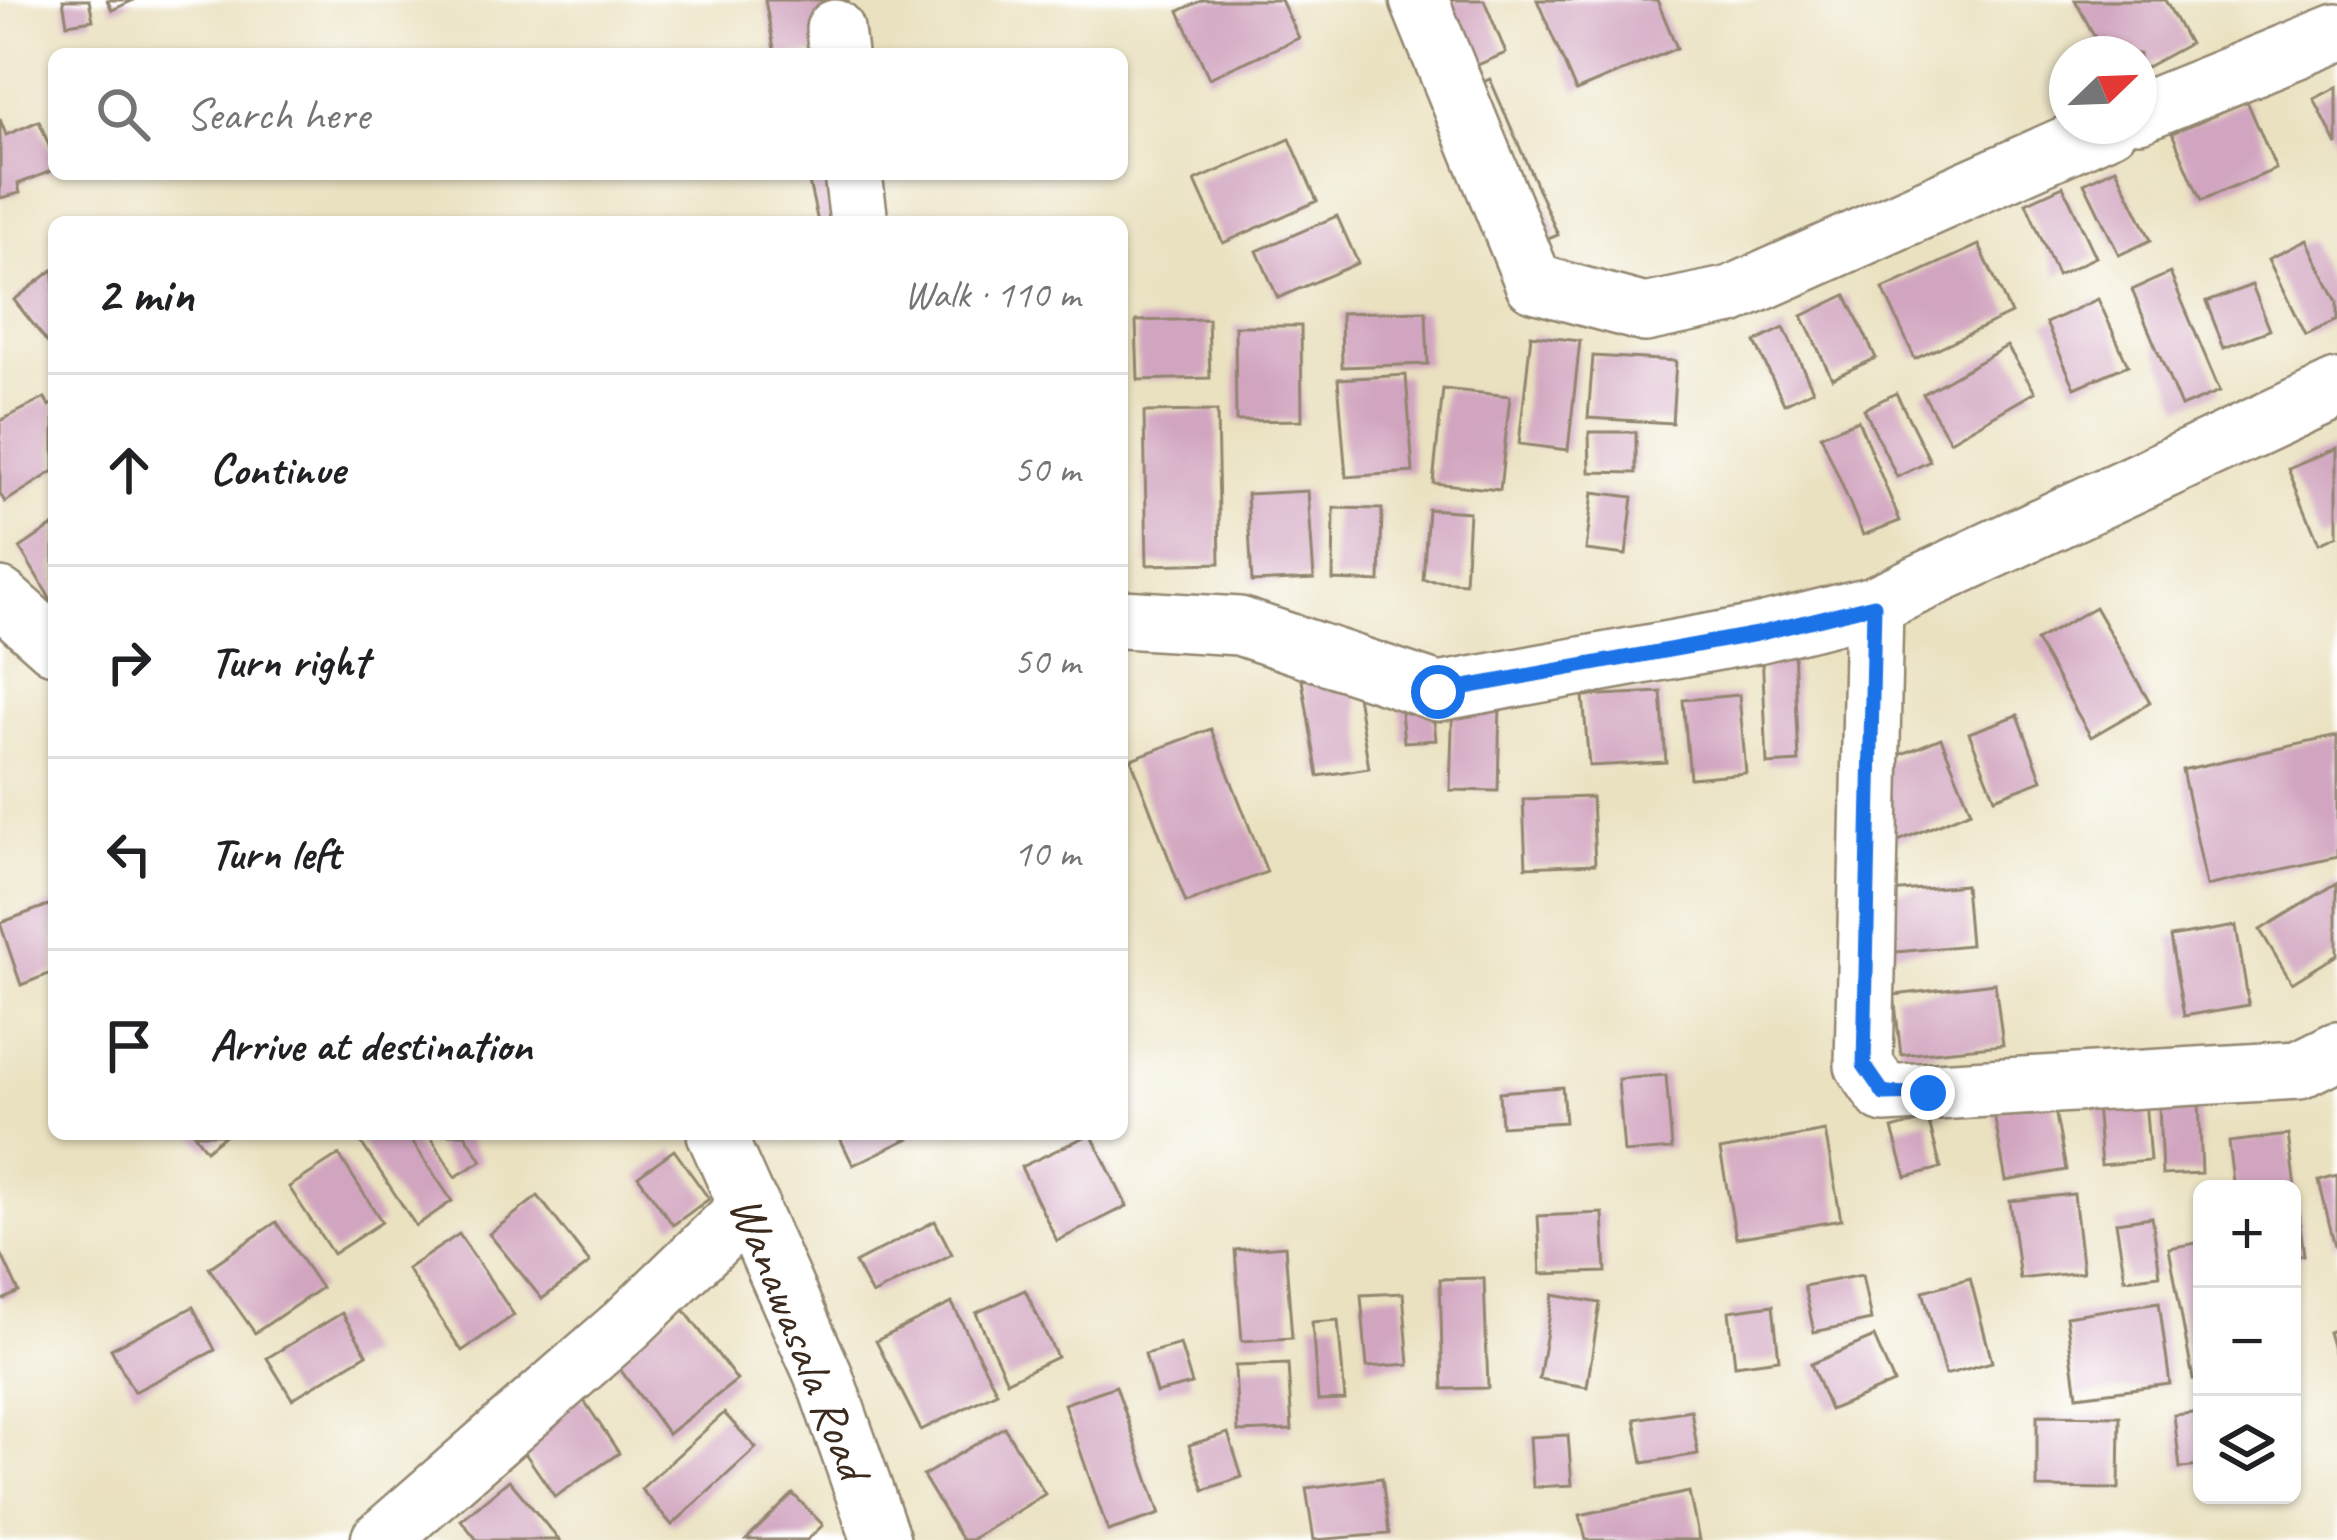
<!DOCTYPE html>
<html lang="en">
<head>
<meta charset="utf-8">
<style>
	:root { --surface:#fff; --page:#f2f2f2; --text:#202124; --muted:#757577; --line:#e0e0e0 }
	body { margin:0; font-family:Caveat,sans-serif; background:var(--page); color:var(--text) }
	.controls { position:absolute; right:36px; bottom:36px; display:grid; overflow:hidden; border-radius:18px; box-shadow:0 3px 9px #0004 }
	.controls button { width:108px; height:108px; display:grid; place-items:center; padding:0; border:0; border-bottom:3px solid var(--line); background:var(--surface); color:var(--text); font:60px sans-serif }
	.compass { position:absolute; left:2049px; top:36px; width:108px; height:108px; border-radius:50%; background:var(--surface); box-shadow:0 3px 9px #0004; rotate:67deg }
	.stop { position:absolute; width:36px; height:36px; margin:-27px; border:9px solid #1a73e8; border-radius:50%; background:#fff }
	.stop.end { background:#1a73e8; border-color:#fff; box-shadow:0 3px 12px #0008 }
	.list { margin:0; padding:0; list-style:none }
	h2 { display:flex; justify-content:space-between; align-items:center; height:156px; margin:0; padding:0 48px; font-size:51px }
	h2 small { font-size:39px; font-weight:400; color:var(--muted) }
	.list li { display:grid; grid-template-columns:78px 1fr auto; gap:36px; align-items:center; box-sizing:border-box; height:192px; padding:0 48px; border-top:3px solid var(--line) }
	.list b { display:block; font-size:45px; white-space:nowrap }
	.list em { font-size:39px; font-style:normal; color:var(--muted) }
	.icon { flex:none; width:66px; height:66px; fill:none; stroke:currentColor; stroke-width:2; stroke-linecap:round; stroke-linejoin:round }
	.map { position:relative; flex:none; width:2337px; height:1540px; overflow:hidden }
	.search { position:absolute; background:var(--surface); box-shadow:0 3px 9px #0004; left:48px; top:48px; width:1080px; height:132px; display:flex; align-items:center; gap:30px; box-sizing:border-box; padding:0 42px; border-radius:18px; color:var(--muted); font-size:45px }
	.panel { position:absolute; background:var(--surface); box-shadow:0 3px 9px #0004; left:48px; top:216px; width:1080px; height:924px; border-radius:18px }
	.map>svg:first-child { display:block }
	.building { fill:#d1a5bf }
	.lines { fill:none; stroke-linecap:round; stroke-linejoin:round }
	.minor-casing { stroke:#92866f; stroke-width:62 }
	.minor { stroke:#fff; stroke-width:57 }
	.route { stroke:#1a73e8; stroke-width:15 }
	.labels { text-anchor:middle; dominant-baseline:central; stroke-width:9; stroke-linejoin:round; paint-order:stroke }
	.street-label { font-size:48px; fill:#3b2a1e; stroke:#fff }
</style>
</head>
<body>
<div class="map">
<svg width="2337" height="1540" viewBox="0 0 2337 1540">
	<rect width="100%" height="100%" fill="#fff"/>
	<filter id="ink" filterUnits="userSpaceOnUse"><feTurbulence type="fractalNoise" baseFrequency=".00833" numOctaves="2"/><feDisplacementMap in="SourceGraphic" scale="24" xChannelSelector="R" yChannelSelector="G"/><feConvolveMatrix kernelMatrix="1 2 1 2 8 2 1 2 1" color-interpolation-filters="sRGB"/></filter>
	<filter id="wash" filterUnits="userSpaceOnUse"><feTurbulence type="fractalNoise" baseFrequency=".004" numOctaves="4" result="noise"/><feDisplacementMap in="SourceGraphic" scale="48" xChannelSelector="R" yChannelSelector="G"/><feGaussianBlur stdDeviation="2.7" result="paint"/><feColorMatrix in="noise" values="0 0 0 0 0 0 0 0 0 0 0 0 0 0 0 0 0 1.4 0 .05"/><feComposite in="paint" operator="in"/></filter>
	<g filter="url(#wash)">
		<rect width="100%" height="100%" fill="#eae1c0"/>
		<g id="blocks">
			<!-- building -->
			<g class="building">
				<polygon points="63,0 89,0 93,20 67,24"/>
				<polygon points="107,0 134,0 112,10"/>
				<polygon points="765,0 848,0 858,54 775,54"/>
				<polygon points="1203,0 1281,0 1299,38 1209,78 1179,11"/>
				<polygon points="1425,0 1484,0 1506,53 1440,81"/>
				<polygon points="1537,0 1657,0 1677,48 1576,91"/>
				<polygon points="2075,0 2165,0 2189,44 2139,71 2139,54 2104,54"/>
				<polygon points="1490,79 1558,235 1509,255 1441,100"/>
				<polygon points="2337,87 2337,145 2314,99"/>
				<polygon points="2247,101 2276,169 2201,201 2172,133"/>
				<polygon points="0,119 6,135 39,121 54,158 54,170 18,184 20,193 0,198"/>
				<polygon points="1290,139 1317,201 1223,243 1195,181"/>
				<polygon points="2116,168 2151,240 2119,255 2084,183"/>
				<polygon points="849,174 870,222 818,222 809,182"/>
				<polygon points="2063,186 2096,257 2057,275 2026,203"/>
				<polygon points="1337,216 1358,263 1278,298 1257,251"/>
				<polygon points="2307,240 2337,302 2337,320 2306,335 2269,259"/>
				<polygon points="1979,245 2011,314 1915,359 1883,289"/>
				<polygon points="54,269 54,345 51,347 14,300"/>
				<polygon points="2170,273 2220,391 2181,407 2132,290"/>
				<polygon points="2252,285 2270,330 2224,347 2206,302"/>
				<polygon points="1846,295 1876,358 1832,378 1802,316"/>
				<polygon points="2098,299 2128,365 2075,388 2046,323"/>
				<polygon points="1426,311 1428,364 1342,367 1341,313"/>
				<polygon points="1208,319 1210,378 1138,380 1136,321"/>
				<polygon points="1235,326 1301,326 1302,420 1236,421"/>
				<polygon points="1784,328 1813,390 1784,404 1755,342"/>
				<polygon points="1531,335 1580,341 1568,450 1519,444"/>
				<polygon points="2007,346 2035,392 1950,441 1923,394"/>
				<polygon points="1593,356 1676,361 1672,423 1588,418"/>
				<polygon points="1406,375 1413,472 1346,477 1338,379"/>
				<polygon points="1443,389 1510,396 1500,490 1433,483"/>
				<polygon points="1896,393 1930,461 1897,477 1864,409"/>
				<polygon points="45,398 49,406 54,403 54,471 5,502 0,494 0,421"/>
				<polygon points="1217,411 1220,563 1147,565 1144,412"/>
				<polygon points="1858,420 1900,521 1863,535 1821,435"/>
				<polygon points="1589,432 1636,432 1636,473 1590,472"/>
				<polygon points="2337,448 2337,535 2319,543 2288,469"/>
				<polygon points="1308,491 1314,579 1252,582 1247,494"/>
				<polygon points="1593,492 1633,497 1626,555 1586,550"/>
				<polygon points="1334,508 1382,509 1380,582 1333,580"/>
				<polygon points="1428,509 1469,512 1465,583 1423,580"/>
				<polygon points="54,525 54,605 20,548"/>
				<polygon points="2095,607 2150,703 2091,737 2036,641"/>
				<polygon points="1794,649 1799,762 1767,764 1762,651"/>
				<polygon points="1428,659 1436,740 1404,742 1396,662"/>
				<polygon points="1353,672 1369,768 1318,776 1302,680"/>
				<polygon points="1661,692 1666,762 1589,766 1583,696"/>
				<polygon points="1739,695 1746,773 1690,778 1683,700"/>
				<polygon points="1453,699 1500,700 1498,791 1450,790"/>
				<polygon points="2018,715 2042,780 1995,798 1969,733"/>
				<polygon points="1211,729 1267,872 1186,903 1131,759"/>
				<polygon points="2337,736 2337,857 2207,886 2182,770"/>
				<polygon points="1941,738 1971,811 1891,844 1861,771"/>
				<polygon points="1592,797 1595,864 1526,867 1523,799"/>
				<polygon points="2337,883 2337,955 2292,983 2260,930"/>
				<polygon points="1965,885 1970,945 1875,954 1869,894"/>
				<polygon points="54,903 54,972 21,985 0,923"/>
				<polygon points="2236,926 2249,1005 2184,1016 2170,937"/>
				<polygon points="1995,983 2003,1045 1901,1055 1894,995"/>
				<polygon points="1666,1075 1672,1149 1624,1153 1618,1079"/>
				<polygon points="1562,1087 1565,1122 1501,1126 1499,1092"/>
				<polygon points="2144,1088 2150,1161 2101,1165 2095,1092"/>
				<polygon points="2053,1099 2066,1170 2006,1181 1993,1109"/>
				<polygon points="2199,1103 2202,1173 2162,1175 2159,1105"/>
				<polygon points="1928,1119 1941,1168 1906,1177 1892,1129"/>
				<polygon points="1825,1131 1841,1220 1736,1238 1720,1150"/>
				<polygon points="194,1134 226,1134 206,1150"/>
				<polygon points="371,1134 407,1134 452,1201 416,1226 360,1141"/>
				<polygon points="429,1134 465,1134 482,1161 455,1177"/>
				<polygon points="838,1134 918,1134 853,1165"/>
				<polygon points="1091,1134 1127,1206 1057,1241 1021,1167"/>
				<polygon points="2288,1135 2304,1255 2292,1257 2292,1189 2235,1189 2229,1142"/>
				<polygon points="674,1150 709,1199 673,1225 638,1176"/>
				<polygon points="339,1155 382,1222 333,1254 289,1187"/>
				<polygon points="2337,1176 2337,1247 2335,1247 2319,1181"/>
				<polygon points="2074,1194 2083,1272 2020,1279 2010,1201"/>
				<polygon points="538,1196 590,1263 542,1299 489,1234"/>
				<polygon points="1603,1213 1606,1272 1541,1274 1538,1216"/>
				<polygon points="2152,1217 2160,1275 2125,1279 2116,1222"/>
				<polygon points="935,1221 952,1254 872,1295 855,1263"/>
				<polygon points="276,1222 321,1288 255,1333 209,1268"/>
				<polygon points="459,1234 514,1315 462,1351 407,1269"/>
				<polygon points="2202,1242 2202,1378 2193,1379 2169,1248"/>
				<polygon points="1285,1246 1292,1338 1242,1341 1235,1250"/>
				<polygon points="0,1251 19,1292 0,1301"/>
				<polygon points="1862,1275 1871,1320 1814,1332 1804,1286"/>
				<polygon points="1484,1278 1488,1388 1443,1389 1440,1279"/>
				<polygon points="1970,1278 1992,1362 1945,1375 1923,1291"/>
				<polygon points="1025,1290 1057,1357 1007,1381 976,1313"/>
				<polygon points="1403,1293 1409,1364 1367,1367 1361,1295"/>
				<polygon points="1553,1295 1600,1303 1587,1387 1539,1379"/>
				<polygon points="2159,1302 2170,1384 2077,1396 2066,1316"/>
				<polygon points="952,1303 997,1392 921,1430 876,1341"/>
				<polygon points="1773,1305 1779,1359 1735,1365 1729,1311"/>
				<polygon points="193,1307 215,1350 134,1392 111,1349"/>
				<polygon points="682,1307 737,1380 668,1434 613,1360"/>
				<polygon points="342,1313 367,1354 292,1399 267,1358"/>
				<polygon points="1338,1320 1345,1400 1318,1401 1312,1322"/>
				<polygon points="2337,1329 2337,1359 2336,1359 2328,1332"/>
				<polygon points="1874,1337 1894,1383 1830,1410 1811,1364"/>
				<polygon points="1180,1344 1192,1384 1156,1393 1145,1354"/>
				<polygon points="1288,1364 1292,1430 1238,1432 1235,1366"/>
				<polygon points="1116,1386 1160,1514 1108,1531 1064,1404"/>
				<polygon points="577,1390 619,1453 555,1497 512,1434"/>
				<polygon points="1691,1410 1698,1454 1643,1463 1635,1419"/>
				<polygon points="2202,1412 2202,1466 2180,1468 2174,1415"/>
				<polygon points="724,1413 756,1448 672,1525 641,1489"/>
				<polygon points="2037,1415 2120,1416 2119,1489 2037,1488"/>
				<polygon points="1004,1427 1045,1494 971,1540 962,1540 923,1476"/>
				<polygon points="1228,1433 1242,1477 1204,1490 1189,1445"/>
				<polygon points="1568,1435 1572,1485 1533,1487 1530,1437"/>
				<polygon points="1382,1478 1389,1534 1314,1540 1306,1488"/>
				<polygon points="509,1480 559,1540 477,1540 461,1520"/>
				<polygon points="1689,1492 1699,1540 1586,1540 1580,1515"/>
				<polygon points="793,1494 823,1525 807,1540 746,1540"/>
			</g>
		</g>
	</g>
	<g filter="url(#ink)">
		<use href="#blocks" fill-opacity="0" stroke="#92866f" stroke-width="3"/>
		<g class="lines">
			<defs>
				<g id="minor">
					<polyline points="1419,0 1534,283 1645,313 1731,295 2110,126"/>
					<polyline points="835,29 838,54"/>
					<polyline points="2139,113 2337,33"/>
					<polyline points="853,174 859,222"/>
					<polyline points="0,597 54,645"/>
					<polyline points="1874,605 1864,1065 1884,1094 2299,1070 2337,1051"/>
					<polyline points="1122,619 1239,626 1438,692 1757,634 1874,605 2337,389"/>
					<polyline points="716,1134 823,1374 881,1540"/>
					<polyline points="380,1540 626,1325 750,1205"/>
				</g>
			</defs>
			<!-- minor casing -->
			<use href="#minor" class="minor-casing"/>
			<!-- minor -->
			<use href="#minor" class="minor"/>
		</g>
	</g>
	<g class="lines" filter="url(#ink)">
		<!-- route -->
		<polyline class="route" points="1438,692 1757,634 1874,605 1864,1065 1884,1094 1928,1093"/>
	</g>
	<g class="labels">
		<!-- street labels -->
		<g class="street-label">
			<text transform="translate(800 1337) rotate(68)">Wanawasala Road</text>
		</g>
	</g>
</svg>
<div class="controls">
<button>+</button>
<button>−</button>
<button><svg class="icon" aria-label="layers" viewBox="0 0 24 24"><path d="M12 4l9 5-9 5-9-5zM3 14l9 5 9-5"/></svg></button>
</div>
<svg class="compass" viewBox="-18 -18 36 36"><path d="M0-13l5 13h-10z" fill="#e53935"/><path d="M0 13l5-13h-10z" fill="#757577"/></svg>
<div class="stop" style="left:1438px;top:692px"></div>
<div class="stop end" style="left:1928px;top:1093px"></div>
<div class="search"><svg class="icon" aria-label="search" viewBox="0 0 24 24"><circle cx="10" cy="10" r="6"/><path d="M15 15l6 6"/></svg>Search here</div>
<section class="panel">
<h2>2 min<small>Walk · 110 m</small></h2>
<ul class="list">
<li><svg class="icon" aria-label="ahead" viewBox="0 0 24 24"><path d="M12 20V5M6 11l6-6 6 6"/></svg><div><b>Continue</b></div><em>50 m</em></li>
<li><svg class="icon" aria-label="right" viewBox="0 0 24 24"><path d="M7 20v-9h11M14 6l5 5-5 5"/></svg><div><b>Turn right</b></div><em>50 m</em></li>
<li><svg class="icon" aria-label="left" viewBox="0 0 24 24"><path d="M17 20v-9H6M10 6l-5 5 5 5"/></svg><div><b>Turn left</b></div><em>10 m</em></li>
<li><svg class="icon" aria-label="arrive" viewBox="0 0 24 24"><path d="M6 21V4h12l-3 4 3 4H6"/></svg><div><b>Arrive at destination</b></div></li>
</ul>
</section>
</div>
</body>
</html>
